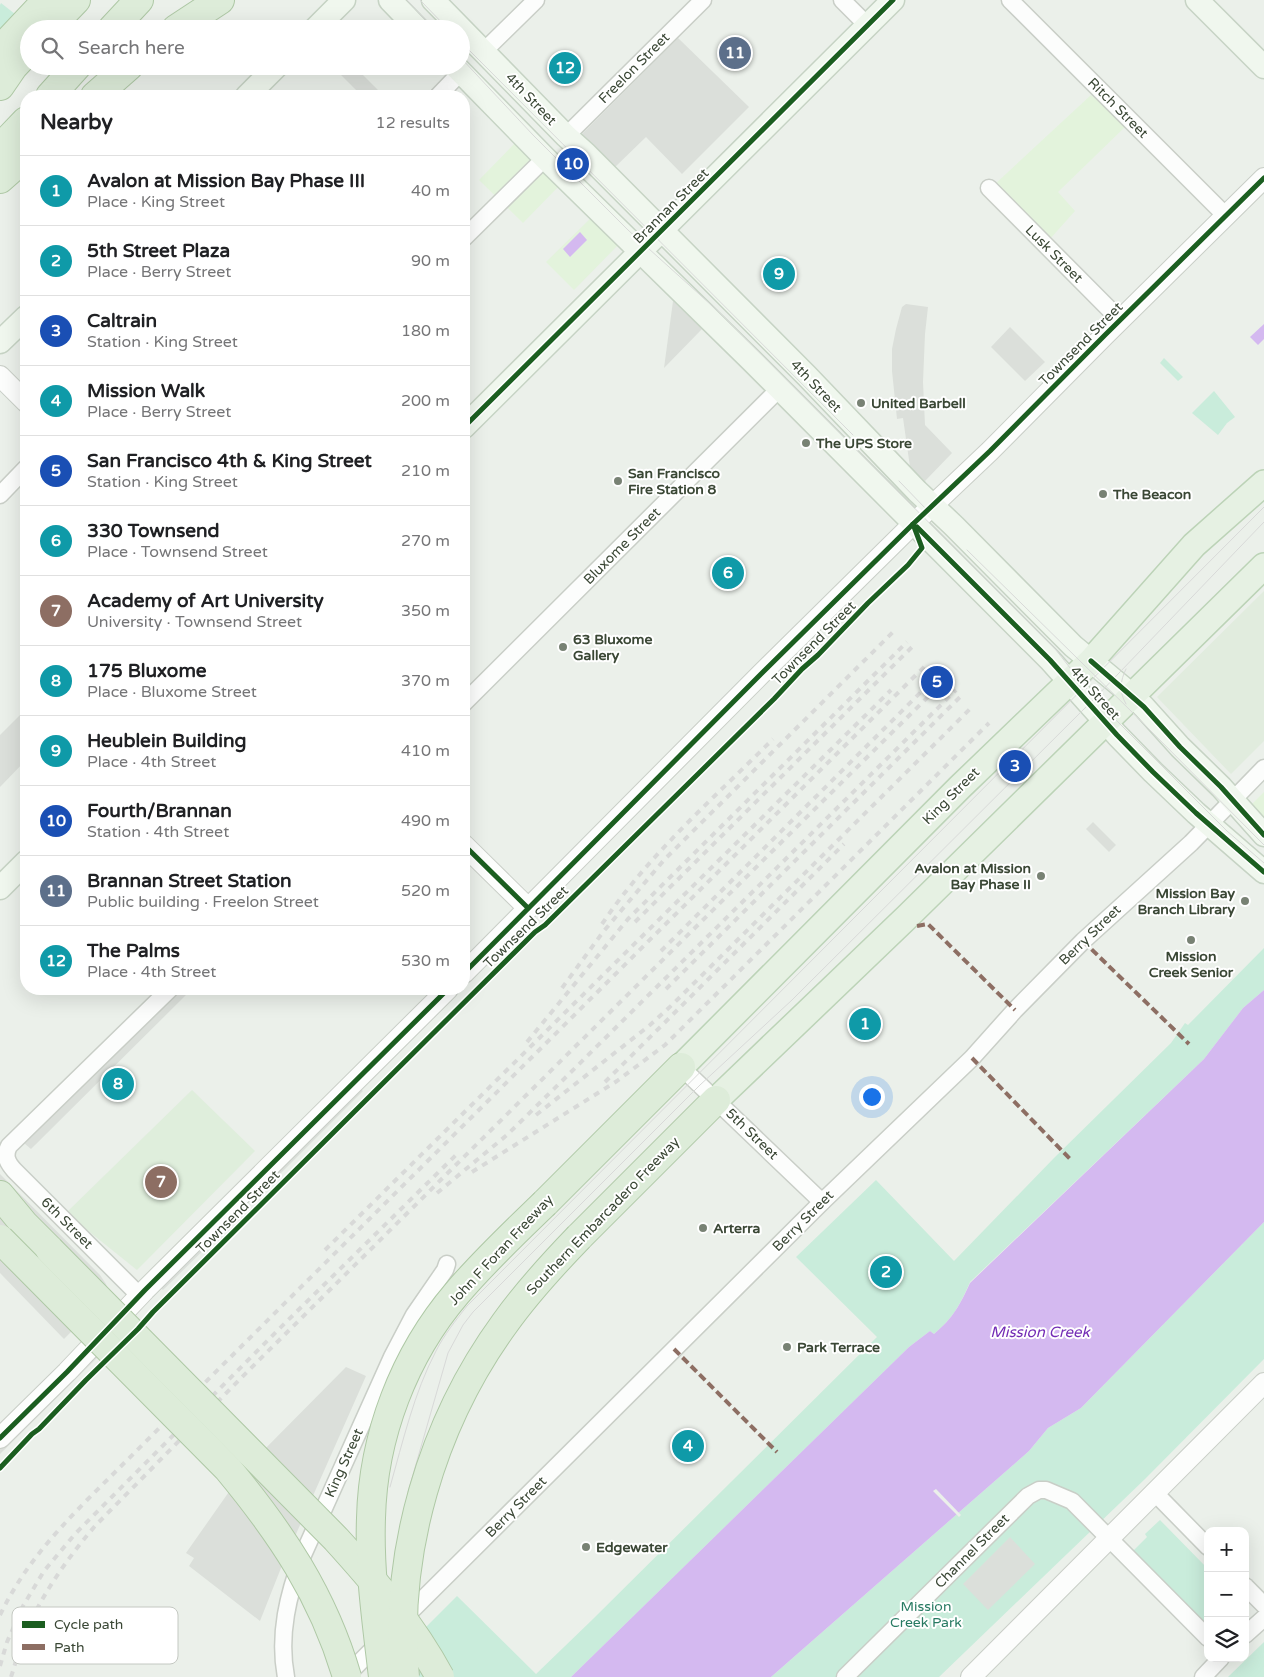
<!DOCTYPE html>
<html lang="en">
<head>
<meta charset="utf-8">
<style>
	:root { --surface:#fff; --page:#f2f2f2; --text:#202124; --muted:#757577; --line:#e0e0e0; --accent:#788274 }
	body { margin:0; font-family:"Varela Round",sans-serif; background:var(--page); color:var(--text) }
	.controls { position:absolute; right:15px; bottom:15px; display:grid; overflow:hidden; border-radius:10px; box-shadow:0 5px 20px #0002 }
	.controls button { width:45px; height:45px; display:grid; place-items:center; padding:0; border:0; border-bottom:1px solid var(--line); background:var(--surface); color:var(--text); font:25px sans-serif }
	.you { position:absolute; left:871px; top:1096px; width:18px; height:18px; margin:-12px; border:4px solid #fff; border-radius:50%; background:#1a73e8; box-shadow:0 0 0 8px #1a73e833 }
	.badge { display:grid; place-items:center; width:32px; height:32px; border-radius:50%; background:var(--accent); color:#fff; font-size:16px; font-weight:700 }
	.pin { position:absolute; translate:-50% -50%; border:2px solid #fff; box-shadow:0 1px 5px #0006 }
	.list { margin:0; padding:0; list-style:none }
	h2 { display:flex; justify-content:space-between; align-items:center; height:65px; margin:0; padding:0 20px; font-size:21px }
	h2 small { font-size:16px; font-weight:400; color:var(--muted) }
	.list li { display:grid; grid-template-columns:32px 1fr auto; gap:15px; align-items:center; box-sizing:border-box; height:70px; padding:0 20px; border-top:1px solid var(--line) }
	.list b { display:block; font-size:19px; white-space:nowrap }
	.list p { margin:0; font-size:16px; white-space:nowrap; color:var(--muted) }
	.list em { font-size:16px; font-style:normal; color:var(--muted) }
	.icon { flex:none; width:28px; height:28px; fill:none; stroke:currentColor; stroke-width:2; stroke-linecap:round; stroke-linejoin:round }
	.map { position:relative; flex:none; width:1264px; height:1677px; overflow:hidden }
	.search { position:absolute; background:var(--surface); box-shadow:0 5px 20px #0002; left:20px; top:20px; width:450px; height:55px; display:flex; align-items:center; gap:12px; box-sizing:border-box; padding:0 18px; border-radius:28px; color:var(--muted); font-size:19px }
	.panel { position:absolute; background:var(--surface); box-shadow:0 5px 20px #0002; left:20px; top:90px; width:450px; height:905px; border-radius:20px }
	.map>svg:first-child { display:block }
	.residential { fill:#e1ecde }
	.commercial { fill:#e3f3dc }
	.education { fill:#dfeedc }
	.green { fill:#c9ecdb }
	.parking { fill:#dbdfda }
	.water { fill:#d4b9f0 }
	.pier { fill:#ebf0ea }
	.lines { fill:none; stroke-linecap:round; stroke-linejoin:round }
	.minor-casing { stroke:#c9cec7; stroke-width:19 }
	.tertiary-casing { stroke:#c9cec7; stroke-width:22 }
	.secondary-casing { stroke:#c6d3c4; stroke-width:25 }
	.primary-casing { stroke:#bcd3b7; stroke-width:28 }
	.motorway-casing { stroke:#aec8a5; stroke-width:30 }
	.minor { stroke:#fcfdfc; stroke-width:16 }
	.tertiary { stroke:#fcfdfc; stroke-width:20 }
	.secondary { stroke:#f0f7ee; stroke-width:22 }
	.primary { stroke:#e6f1e3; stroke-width:25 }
	.motorway { stroke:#ddecd9; stroke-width:28 }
	.tram { stroke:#d8d9d8; stroke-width:1 }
	.rail { stroke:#d8d9d8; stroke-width:4; stroke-dasharray:6 6; stroke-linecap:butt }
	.motorway-bridge-casing { stroke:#aec8a5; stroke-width:30; stroke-linecap:butt }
	.motorway-bridge { stroke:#ddecd9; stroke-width:28 }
	.quiet { stroke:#8d6e63; stroke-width:4; stroke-dasharray:8 4; stroke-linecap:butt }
	.cycleway-casing { stroke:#fff; stroke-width:8 }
	.cycleway { stroke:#1b5e20; stroke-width:5 }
	.poi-dot { fill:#788274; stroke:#fff; stroke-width:2 }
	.labels { text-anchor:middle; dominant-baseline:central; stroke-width:4; stroke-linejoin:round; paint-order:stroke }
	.street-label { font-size:14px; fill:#3a4735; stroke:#fff }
	.poi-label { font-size:14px; font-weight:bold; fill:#3a4735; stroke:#fff; text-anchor:start }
	.park-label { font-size:14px; fill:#277a62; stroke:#fff }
	.water-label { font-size:15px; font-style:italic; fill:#732cb5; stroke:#fff }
	.key { fill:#fff; stroke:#c4c8c2; stroke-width:1 }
	.key-label { font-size:14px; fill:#3a4735 }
</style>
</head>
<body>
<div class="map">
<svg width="1264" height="1677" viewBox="0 0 1264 1677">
	<rect width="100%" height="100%" fill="#ebf0ea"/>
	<!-- residential -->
	<polygon class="residential" points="1264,591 1264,741 1231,774 1157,697"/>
	<!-- commercial -->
	<g class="commercial">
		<polygon points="1091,95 1126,126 1058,192 1075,211 1049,240 994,185"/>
		<polygon points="516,142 561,184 523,223 479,180"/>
		<polygon points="594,215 621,242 574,290 546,262"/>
		<polygon points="1264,792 1264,820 1250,806"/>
	</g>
	<!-- education -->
	<polygon class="education" points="192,1090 255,1151 137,1270 66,1213"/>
	<!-- green -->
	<g class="green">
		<polygon points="1,3 15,14 0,29 0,5"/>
		<polygon points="1164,358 1183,377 1178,381 1160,363"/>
		<polygon points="1214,391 1235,417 1227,423 1218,435 1192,413"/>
		<path d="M1264,948v42l-21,18 -39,51 -234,223c-10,23 -17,36 -36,52l-4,-3 -21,16 -338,330h-195l81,-81 79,78 56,-54 285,-283 -81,-80 80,-77 78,81 100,-103 117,-115 14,-20 3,2z"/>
		<polygon points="1264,1222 1264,1359 1145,1479 939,1677 771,1677 1029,1451 1048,1428 1081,1408"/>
		<polygon points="1160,1520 1208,1569 1208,1630 1132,1552 1147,1537 1145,1534"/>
		<polygon points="1264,1642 1264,1677 1228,1677"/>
	</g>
	<!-- parking -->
	<g class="parking">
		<polygon points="678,38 749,107 682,174 646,137 614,168 581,135"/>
		<polygon points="332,66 354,66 384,96 362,96"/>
		<polygon points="673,301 702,329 664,368"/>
		<polygon points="906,304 928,307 925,334 923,382 925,425 952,453 925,481 910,467 903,418 897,419 892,371 892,349 896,329 902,307"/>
		<polygon points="1010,327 1045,362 1025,381 991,347"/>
		<polygon points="26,709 26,760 0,787 0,735"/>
		<polygon points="1093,822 1116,845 1109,852 1086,829"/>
		<polygon points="178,989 192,989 31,1149 24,1143"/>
		<polygon points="359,1088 363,1091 258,1196 255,1192"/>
		<polygon points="0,1174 100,1275 106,1284 109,1293 64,1339 0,1273"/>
		<polygon points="229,1218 232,1222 163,1290 159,1287"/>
		<polygon points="98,1350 102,1353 0,1454 0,1447"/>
		<polygon points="346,1367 366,1376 281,1568 260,1621 189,1566 194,1558 186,1553 245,1469"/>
		<polygon points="1010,1537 1035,1564 988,1610 963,1584"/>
	</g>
	<!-- water -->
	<g class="water">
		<polygon points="580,232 587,240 570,257 563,249"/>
		<polygon points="1264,324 1264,339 1258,345 1250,337"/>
		<path d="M1264,990v232l-183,186 -33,20 -19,23 -258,226h-200l338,-330 21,-16 4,3c19,-16 26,-29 36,-51l234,-224 39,-51z"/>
	</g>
	<!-- pier -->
	<polygon class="pier" points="936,1489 961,1515 959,1517 933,1491"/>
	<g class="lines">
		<defs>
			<g id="minor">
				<polyline points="842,0 868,26"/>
				<polyline points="1010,0 1226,216"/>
				<polyline points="484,51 536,0"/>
				<polyline points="438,96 461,72"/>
				<polyline points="566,136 703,0"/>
				<polyline points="989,188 1120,320"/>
				<polyline points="464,238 545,158"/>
				<polyline points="0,495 26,468"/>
				<polyline points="464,703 779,389"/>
				<polyline points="681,1067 822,1202"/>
				<path d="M140,1296l-126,-126c-7,-8 -10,-14 -5,-24l161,-157"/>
				<polyline points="1154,1492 1208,1547"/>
				<polyline points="1245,1586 1264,1605"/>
				<polyline points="403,1619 822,1202 972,1058 1015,1010 1083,941 1191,843 1264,768"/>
				<polyline points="1245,1635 1264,1618"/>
				<path d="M286,1677c-8,-42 2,-83 17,-122l89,-198 22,-42 31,-45 2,-6"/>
				<polyline points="345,1677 382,1640"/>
				<polyline points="845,1677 1028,1496 1039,1490 1046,1490 1072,1501 1208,1638"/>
				<polyline points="1203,1677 1221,1658"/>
			</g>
			<g id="tertiary">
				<polyline points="0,376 26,402"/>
				<polyline points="464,845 528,908"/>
				<polyline points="464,973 761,674 913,524 990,451 1105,335 1264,178"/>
				<polyline points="0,1438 67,1372 145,1290 448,989"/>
				<polyline points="971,1677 1264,1383"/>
			</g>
			<g id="secondary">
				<polyline points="390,0 418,29"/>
				<polyline points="433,0 566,136 586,154 807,376 917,491 954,526 1073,646 1133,696 1144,707 1180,747 1221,787 1264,835"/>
				<polyline points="1197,0 1264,67"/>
				<polyline points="315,29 344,0"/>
				<polyline points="455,66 545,158 752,361 1050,660 1117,735 1153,772 1196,813 1264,872"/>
				<polyline points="247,96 277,66"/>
				<polyline points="0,342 26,317"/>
				<polyline points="464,427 893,0"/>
				<polyline points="0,888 26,862"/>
			</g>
			<g id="primary">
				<polyline points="681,1067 960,787 1091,661 1194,545 1264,483"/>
				<polyline points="716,1100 907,917 1264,566"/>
			</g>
			<g id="motorway">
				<polyline points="48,29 76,0"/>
				<polyline points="112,29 139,0"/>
				<polyline points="176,29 220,0"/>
				<polyline points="0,50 47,0"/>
				<polyline points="0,86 13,67 29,50"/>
				<polyline points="50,96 77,66"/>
				<polyline points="95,96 129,66"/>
				<polyline points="0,148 26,121"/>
				<polyline points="0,179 26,156"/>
				<polyline points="0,1195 24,1224 50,1250"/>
				<polyline points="545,1203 681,1067"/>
				<polyline points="579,1237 716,1100"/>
			</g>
		</defs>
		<!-- minor casing -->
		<use href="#minor" class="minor-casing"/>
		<!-- tertiary casing -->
		<use href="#tertiary" class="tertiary-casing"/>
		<!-- secondary casing -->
		<use href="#secondary" class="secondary-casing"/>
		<!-- primary casing -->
		<use href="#primary" class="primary-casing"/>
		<!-- motorway casing -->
		<use href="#motorway" class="motorway-casing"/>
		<!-- minor -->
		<use href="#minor" class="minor"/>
		<!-- tertiary -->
		<use href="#tertiary" class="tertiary"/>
		<!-- secondary -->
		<use href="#secondary" class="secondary"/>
		<!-- primary -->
		<use href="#primary" class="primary"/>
		<!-- motorway -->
		<use href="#motorway" class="motorway"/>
		<!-- tram -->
		<g class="tram">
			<polyline points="407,0 434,29"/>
			<polyline points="420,0 448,29"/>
			<polyline points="461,42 853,435"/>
			<polyline points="461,58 533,135 628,230 719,312 1056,650 1085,687 1116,720 1227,831 1264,863"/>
			<polyline points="899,481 927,510"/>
			<polyline points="967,550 1135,715 1264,845"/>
			<path d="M1126,704c-7,-12 -6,-23 0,-35"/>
			<path d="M390,1487c13,-46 24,-94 46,-136 8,-16 20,-31 31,-45l797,-799"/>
			<polyline points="408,1492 448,1353 463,1325 473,1312 700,1085 792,1000 1095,698 1264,522"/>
		</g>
		<!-- rail -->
		<g class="rail">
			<polyline points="635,922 912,647"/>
			<path d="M602,924c47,-70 112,-126 171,-185"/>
			<polyline points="661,951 939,674"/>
			<polyline points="562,988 603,932 664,860 895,630"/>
			<polyline points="666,989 961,696"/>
			<polyline points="527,1042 628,919 907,642"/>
			<polyline points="605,1082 844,844"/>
			<polyline points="536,1115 650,1025 673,1004 972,707"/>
			<polyline points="472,1172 617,1081 665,1045 989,723"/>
			<polyline points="437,1193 507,1135 566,1077 956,690"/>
			<polyline points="325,1250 891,690"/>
			<path d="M0,1615c23,-47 51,-78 87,-115l841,-837"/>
			<polyline points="0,1666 7,1642 23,1606 44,1571 75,1534 279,1329 459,1152"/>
			<path d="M11,1677c4,-12 7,-25 12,-37 16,-42 43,-80 72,-114l152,-154 698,-692"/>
		</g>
		<defs>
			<g id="motorway-bridge">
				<path d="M0,1239l228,230c53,64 95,126 119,208"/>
				<path d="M50,1250l286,289c39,43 76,86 104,138"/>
				<path d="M383,1677c-6,-52 -14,-106 -12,-159 2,-82 33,-163 86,-225 27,-32 58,-61 88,-90"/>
				<path d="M405,1677c-12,-123 27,-254 100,-354 22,-31 48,-59 74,-86"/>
			</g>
		</defs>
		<!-- motorway-bridge casing -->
		<use href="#motorway-bridge" class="motorway-bridge-casing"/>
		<!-- motorway-bridge -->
		<use href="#motorway-bridge" class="motorway-bridge"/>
		<!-- quiet -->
		<g class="quiet">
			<polyline points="917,926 928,924 1015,1010"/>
			<polyline points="1083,941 1189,1044"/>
			<polyline points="972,1058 1071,1160"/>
			<polyline points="674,1349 777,1452"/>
		</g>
		<defs>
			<g id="cycleway">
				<polyline points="464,427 893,0"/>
				<polyline points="917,527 1050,660 1117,735 1153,772 1196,813 1264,872"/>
				<polyline points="1091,661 1144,707 1180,747 1221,787 1264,835"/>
				<polyline points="464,845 528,908"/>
				<polyline points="464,973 761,674 913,524 990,451 1105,335 1264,178"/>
				<polyline points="0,1438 67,1372 145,1290 448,989"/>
				<polyline points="0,1468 32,1434 39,1429 86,1380 138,1329 153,1312 535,932 545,925 774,699 802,669 818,655 868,603 908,565 922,548 913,524"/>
			</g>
		</defs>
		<!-- cycleway casing -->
		<use href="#cycleway" class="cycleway-casing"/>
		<!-- cycleway -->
		<use href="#cycleway" class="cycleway"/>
	</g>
	<!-- markers -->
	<g class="poi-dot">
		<circle cx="861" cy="403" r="5"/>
		<circle cx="806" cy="443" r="5"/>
		<circle cx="618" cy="481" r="5"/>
		<circle cx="1103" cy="494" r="5"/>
		<circle cx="563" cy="647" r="5"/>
		<circle cx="1041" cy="876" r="5"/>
		<circle cx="1245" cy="901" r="5"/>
		<circle cx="1191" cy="940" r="5"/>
		<circle cx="703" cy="1228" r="5"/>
		<circle cx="787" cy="1347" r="5"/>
		<circle cx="586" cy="1547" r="5"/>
	</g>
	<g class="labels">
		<!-- street labels -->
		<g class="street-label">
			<text transform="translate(634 68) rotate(-45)">Freelon Street</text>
			<text transform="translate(531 99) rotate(46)">4th Street</text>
			<text transform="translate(1118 108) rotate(45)">Ritch Street</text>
			<text transform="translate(671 206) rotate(-45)">Brannan Street</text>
			<text transform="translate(1054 254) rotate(45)">Lusk Street</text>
			<text transform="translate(1081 344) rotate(-45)">Townsend Street</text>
			<text transform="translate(816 386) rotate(46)">4th Street</text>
			<text transform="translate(622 546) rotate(-45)">Bluxome Street</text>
			<text transform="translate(814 643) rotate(-45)">Townsend Street</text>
			<text transform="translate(1095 693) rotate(48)">4th Street</text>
			<text transform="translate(951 796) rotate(-45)">King Street</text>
			<text transform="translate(526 927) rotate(-44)">Townsend Street</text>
			<text transform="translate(1090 935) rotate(-44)">Berry Street</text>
			<text transform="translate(752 1134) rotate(44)">5th Street</text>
			<text transform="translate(238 1212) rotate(-45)">Townsend Street</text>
			<text transform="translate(603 1216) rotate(-46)">Southern Embarcadero Freeway</text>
			<text transform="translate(803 1221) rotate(-45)">Berry Street</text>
			<text transform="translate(67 1223) rotate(45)">6th Street</text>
			<text transform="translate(501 1250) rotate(-47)">John F Foran Freeway</text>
			<text transform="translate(344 1463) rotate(-66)">King Street</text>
			<text transform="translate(516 1507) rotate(-45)">Berry Street</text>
			<text transform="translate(972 1551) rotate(-45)">Channel Street</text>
		</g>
		<!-- poi labels -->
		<g class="poi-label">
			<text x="871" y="403">United Barbell</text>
			<text x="816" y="443">The UPS Store</text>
			<text x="628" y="473">San Francisco<tspan x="628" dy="16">Fire Station 8</tspan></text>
			<text x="1113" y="494">The Beacon</text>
			<text x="573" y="639">63 Bluxome<tspan x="573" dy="16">Gallery</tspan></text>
			<text x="1031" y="868" text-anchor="end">Avalon at Mission<tspan x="1031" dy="16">Bay Phase II</tspan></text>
			<text x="1235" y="893" text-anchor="end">Mission Bay<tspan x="1235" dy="16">Branch Library</tspan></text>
			<text x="1191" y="956" text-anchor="middle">Mission<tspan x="1191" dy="16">Creek Senior</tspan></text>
			<text x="713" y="1228">Arterra</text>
			<text x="797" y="1347">Park Terrace</text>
			<text x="596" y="1547">Edgewater</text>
		</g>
		<!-- park labels -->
		<g class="park-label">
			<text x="926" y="1606">Mission<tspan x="926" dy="16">Creek Park</tspan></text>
		</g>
		<!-- water labels -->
		<g class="water-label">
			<text x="1040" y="1332">Mission Creek</text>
		</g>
	</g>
	<!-- legend -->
	<rect x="12" y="1607" width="166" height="57" rx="8" class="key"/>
	<rect x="22" y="1621" width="23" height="7" fill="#1b5e20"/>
	<rect x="22" y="1644" width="23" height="6" fill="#8d6e63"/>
	<g class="key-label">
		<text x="54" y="1629">Cycle path</text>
		<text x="54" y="1652">Path</text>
	</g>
</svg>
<div class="controls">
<button>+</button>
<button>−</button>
<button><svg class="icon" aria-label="layers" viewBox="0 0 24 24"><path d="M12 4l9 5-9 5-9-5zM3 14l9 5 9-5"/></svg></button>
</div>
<div class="you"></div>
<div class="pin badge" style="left:865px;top:1024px;background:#0f9aa8">1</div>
<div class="pin badge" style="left:886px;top:1272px;background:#0f9aa8">2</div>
<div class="pin badge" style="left:1015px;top:766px;background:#1a4fb4">3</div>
<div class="pin badge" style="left:688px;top:1446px;background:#0f9aa8">4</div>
<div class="pin badge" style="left:937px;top:682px;background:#1a4fb4">5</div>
<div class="pin badge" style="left:728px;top:573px;background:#0f9aa8">6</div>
<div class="pin badge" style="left:161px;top:1182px;background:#8d6e63">7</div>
<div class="pin badge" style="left:118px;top:1084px;background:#0f9aa8">8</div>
<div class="pin badge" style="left:779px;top:274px;background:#0f9aa8">9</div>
<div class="pin badge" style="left:573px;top:164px;background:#1a4fb4">10</div>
<div class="pin badge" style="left:735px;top:53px;background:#5c6f8a">11</div>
<div class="pin badge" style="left:565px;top:68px;background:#0f9aa8">12</div>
<div class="search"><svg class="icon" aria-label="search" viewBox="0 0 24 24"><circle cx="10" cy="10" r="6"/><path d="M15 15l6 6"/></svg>Search here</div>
<section class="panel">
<h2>Nearby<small>12 results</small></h2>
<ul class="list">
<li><span class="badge" style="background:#0f9aa8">1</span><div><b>Avalon at Mission Bay Phase III</b><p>Place · King Street</p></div><em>40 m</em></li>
<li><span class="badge" style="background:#0f9aa8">2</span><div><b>5th Street Plaza</b><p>Place · Berry Street</p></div><em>90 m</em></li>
<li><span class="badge" style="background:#1a4fb4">3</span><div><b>Caltrain</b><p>Station · King Street</p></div><em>180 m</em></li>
<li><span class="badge" style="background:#0f9aa8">4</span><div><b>Mission Walk</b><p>Place · Berry Street</p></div><em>200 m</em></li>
<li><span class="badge" style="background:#1a4fb4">5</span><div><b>San Francisco 4th &amp; King Street</b><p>Station · King Street</p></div><em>210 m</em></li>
<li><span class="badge" style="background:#0f9aa8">6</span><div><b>330 Townsend</b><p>Place · Townsend Street</p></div><em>270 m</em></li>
<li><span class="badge" style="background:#8d6e63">7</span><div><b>Academy of Art University</b><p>University · Townsend Street</p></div><em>350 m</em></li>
<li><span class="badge" style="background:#0f9aa8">8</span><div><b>175 Bluxome</b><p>Place · Bluxome Street</p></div><em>370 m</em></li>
<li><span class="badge" style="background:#0f9aa8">9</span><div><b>Heublein Building</b><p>Place · 4th Street</p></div><em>410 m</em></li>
<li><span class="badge" style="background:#1a4fb4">10</span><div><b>Fourth/Brannan</b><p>Station · 4th Street</p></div><em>490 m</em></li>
<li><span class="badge" style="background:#5c6f8a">11</span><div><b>Brannan Street Station</b><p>Public building · Freelon Street</p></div><em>520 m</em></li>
<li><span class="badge" style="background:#0f9aa8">12</span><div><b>The Palms</b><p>Place · 4th Street</p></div><em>530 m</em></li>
</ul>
</section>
</div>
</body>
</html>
